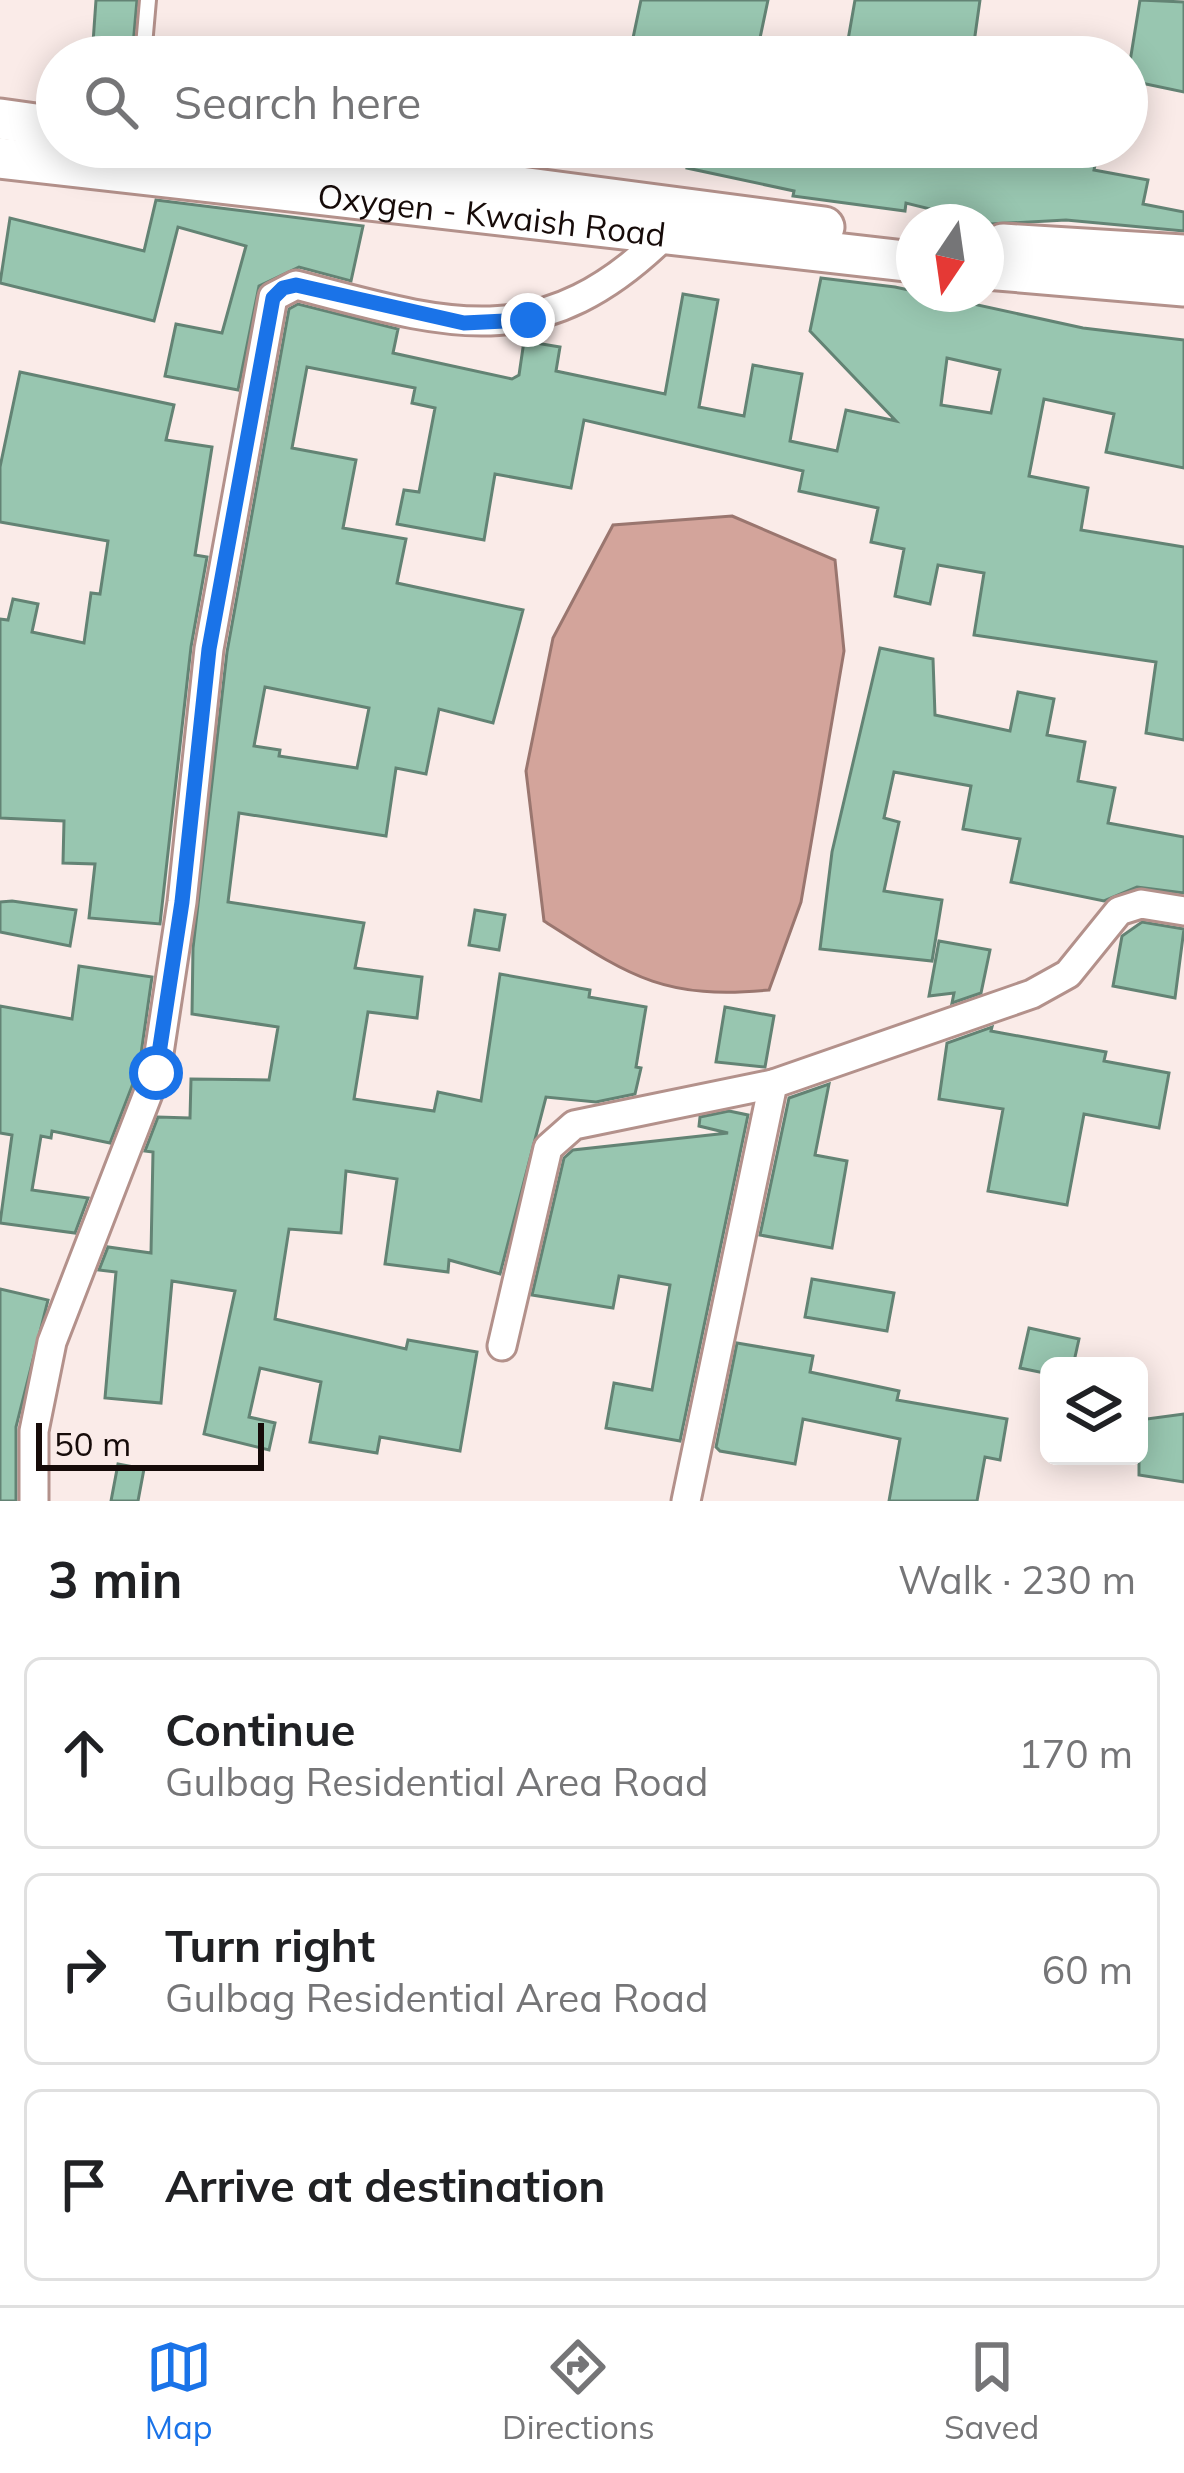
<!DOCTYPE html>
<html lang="en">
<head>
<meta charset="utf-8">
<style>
	:root { --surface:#fff; --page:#f2f2f2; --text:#202124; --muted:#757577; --line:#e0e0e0; --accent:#1a73e8 }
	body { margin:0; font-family:Mulish,sans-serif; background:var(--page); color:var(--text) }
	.controls { position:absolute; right:36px; bottom:36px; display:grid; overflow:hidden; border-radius:18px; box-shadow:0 6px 30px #0003 }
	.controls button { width:108px; height:108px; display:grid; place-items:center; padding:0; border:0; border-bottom:3px solid var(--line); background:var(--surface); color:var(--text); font:60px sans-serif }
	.compass { position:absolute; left:896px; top:204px; width:108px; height:108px; border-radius:50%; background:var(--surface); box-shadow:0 6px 30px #0003; rotate:193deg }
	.scale { position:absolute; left:36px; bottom:30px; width:228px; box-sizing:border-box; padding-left:12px; border:6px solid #160b09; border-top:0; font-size:33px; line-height:42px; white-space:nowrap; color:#160b09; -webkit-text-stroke:9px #faebe8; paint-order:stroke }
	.stop { position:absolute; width:36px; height:36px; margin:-27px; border:9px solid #1a73e8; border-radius:50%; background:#fff }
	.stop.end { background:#1a73e8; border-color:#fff; box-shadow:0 3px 12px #0008 }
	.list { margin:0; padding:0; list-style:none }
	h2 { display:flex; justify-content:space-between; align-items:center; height:156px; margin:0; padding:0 48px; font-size:51px }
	h2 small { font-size:39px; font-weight:400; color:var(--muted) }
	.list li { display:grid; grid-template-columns:78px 1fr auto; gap:36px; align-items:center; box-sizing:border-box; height:192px; margin:0 24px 24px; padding:0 24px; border:3px solid var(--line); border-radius:18px }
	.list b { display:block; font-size:45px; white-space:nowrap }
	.list p { margin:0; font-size:39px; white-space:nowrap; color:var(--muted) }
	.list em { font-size:39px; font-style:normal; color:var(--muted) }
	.icon { flex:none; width:66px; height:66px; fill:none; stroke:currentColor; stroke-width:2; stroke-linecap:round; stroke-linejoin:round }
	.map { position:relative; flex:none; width:1184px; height:1501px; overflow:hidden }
	.search { position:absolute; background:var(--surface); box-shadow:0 6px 30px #0003; left:36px; right:36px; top:36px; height:132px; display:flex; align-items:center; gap:30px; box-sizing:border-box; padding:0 42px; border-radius:66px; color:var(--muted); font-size:45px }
	.sheet { height:804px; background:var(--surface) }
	nav { display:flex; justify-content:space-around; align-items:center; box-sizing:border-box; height:168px; border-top:3px solid var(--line); background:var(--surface); font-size:33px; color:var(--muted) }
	nav a { display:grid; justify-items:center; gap:6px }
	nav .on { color:var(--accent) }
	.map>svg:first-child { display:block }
	.water { fill:#d3a49b; stroke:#9a766f; stroke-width:3 }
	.building { fill:#98c6b0; stroke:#638374; stroke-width:3; fill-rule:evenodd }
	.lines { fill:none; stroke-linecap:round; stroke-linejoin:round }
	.service-casing { stroke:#b3918b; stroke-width:20 }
	.minor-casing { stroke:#b3918b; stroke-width:33 }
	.secondary-casing { stroke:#b3918b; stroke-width:45 }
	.service { stroke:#fff; stroke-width:14 }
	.minor { stroke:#fff; stroke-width:27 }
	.secondary { stroke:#fff; stroke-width:39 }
	.route { stroke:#1a73e8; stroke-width:15 }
	.labels { text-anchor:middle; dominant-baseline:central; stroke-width:9; stroke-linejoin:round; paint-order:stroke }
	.street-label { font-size:33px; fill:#160b09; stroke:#faebe8 }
</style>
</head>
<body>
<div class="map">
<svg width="1184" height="1501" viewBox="0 0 1184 1501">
	<rect width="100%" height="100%" fill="#faebe8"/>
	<!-- water -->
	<path class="water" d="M732,516l103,44 9,91 -43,251 -32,88c-106,10 -139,-14 -225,-69l-18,-150 27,-133 60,-113z"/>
	<!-- building -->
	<g class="building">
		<polygon points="96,0 137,0 132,57 92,57"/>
		<polygon points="641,0 768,0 756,57 629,57"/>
		<polygon points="855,0 980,0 972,57 845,57"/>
		<polygon points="1140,0 1184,2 1184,92 1127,80"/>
		<polygon points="692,147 739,147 738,152 798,163 799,158 851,166 854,147 1099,147 1094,170 1148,180 1143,204 1184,212 1184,231 1066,220 991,224 906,203 905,211 793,196 794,191 687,168"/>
		<polygon points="156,200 363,226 351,281 299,267 259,286 238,390 165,376 176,324 222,333 246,246 178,227 154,321 0,283 10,218 144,251"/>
		<path d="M821,278l74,9 188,41 101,12v128l-78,-16 8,-38 -70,-15 -15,77 59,12 -7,42 103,17v193l-38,-7 10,-71 -182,-27 10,-62 -46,-8 -8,39 -35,-8 9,-47 -33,-7 7,-34 -79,-17 4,-20 -219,-51 -13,68 -76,-14 -11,66 -87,-16 7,-34 15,2 16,-84 -23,-5 3,-15 -108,-21 -15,81 64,12 -13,68 63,11 -9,44 126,27 -30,113 -54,-14 -13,65 -30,-6 -10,68 -147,-23 -11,89 136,21 -9,45 67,9 -5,41 -49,-6 -14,87 80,12 4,-19 43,9 19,-127 90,16 -1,7 57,10 -10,60 5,1 -6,26 -39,8 -50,-5 -46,177 -51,-14 -1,12 -63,-8 12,-85 -51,-8 -5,62 -52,-4 -14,90 131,30 2,-9 69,12 -17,99 -80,-14 -3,16 -67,-11 11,-60 -61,-14 -11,49 26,6 -6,27 -65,-16 31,-143 -63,-10 -11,122 -56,-5 11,-126 -17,-2 9,-23 43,6 2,-101 -8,-1 13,-34 32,1 1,-39 78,1 9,-53 -86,-13 1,-66 34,-296 62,-343 9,-5 100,25 -5,24 119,26 7,-4 5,-34 36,6 -4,24 109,23 18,-100 35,6 -19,107 45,9 9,-51 49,9 -12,67 47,10 9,-41 50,11 -86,-90zM947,358l53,12 -9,43 -50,-8zM265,687l104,21 -12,60 -78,-12 1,-6 -26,-4z"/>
		<polygon points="20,372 174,405 166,440 212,447 195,555 207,557 191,647 160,924 89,918 95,864 63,863 64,821 0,818 0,619 8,620 13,599 38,604 32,632 84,643 91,593 100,594 108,541 0,522 0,467"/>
		<polygon points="880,648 933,659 935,715 1010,731 1018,692 1054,699 1047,735 1085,742 1078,781 1115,788 1108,823 1184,837 1184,893 1137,887 1104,901 1011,882 1020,839 963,829 971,786 894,772 884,818 899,822 884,891 942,900 932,961 820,949 832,852"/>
		<polygon points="12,901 76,910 70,946 0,932 0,902"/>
		<polygon points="475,910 505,915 499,950 469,945"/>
		<polygon points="1142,922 1184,929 1175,998 1113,986 1122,936"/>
		<polygon points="939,941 990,950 981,993 952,1003 954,993 929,996"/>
		<polygon points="79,966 152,977 139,1068 110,1143 52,1131 51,1138 41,1136 32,1190 88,1198 75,1233 0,1223 12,1135 0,1133 0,1006 72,1019"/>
		<polygon points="725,1007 774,1016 765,1067 716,1062"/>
		<polygon points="992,1027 991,1031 1106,1052 1104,1061 1169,1073 1159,1128 1084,1114 1067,1205 988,1191 1003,1109 939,1099 947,1043"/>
		<polygon points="829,1084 815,1155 847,1161 832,1248 760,1235 789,1098"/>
		<polygon points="729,1111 748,1115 680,1441 606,1428 614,1383 652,1390 670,1285 619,1276 613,1308 532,1295 564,1158 573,1150 728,1133 699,1126 700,1117"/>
		<polygon points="812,1279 894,1293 887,1331 805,1317"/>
		<polygon points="0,1289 48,1300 16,1427 16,1501 0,1501"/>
		<polygon points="1029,1328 1079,1339 1073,1366 1049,1366 1049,1374 1020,1368"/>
		<polygon points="737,1343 813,1356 810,1372 899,1391 897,1400 1007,1419 1000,1460 985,1457 977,1501 889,1501 900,1439 803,1419 795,1464 720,1451 716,1447"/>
		<polygon points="1184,1414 1184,1482 1139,1475 1139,1420"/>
		<polygon points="118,1464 144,1469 138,1501 111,1501"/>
	</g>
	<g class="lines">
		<defs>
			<polyline id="service" points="143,57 148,0"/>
			<g id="minor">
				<polyline points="502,1346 548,1148 574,1125 773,1084"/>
				<path d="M34,1501v-70l18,-89 104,-269 26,-171 27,-253 64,-352 23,-12c152,40 244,72 368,-49"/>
				<polyline points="686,1501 773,1084 1032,994 1068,974 1119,911 1141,904 1184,911"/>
			</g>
			<g id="secondary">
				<polyline points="0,119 57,127"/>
				<polyline points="217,147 824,227"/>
				<path id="s1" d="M0,158l914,104"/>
				<polyline points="1003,244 1184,255"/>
				<polyline points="986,269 1184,286"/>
			</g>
		</defs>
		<!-- service casing -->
		<use href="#service" class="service-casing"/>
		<!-- minor casing -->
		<use href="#minor" class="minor-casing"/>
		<!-- secondary casing -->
		<use href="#secondary" class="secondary-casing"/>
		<!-- service -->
		<use href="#service" class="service"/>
		<!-- minor -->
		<use href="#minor" class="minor"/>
		<!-- secondary -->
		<use href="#secondary" class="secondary"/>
	</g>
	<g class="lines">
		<!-- route -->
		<polyline class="route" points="156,1073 182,902 209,649 273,298 283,288 296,285 464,323 528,320"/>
	</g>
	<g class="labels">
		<!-- street labels -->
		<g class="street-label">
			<text stroke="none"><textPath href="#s1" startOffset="495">Oxygen - Kwaish Road</textPath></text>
		</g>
	</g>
</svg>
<div class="controls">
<button><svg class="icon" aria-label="layers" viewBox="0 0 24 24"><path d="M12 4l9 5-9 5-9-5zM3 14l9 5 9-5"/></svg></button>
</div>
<svg class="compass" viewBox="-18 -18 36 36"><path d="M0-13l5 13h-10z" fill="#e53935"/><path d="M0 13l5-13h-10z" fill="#757577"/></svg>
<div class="scale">50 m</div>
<div class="stop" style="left:156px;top:1073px"></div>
<div class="stop end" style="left:528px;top:320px"></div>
<div class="search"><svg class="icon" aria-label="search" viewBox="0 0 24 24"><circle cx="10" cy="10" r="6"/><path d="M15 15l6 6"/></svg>Search here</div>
</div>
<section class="sheet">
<h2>3 min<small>Walk · 230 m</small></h2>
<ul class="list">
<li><svg class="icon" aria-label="ahead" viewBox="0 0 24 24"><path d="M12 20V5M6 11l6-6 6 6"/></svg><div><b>Continue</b><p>Gulbag Residential Area Road</p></div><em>170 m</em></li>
<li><svg class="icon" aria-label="right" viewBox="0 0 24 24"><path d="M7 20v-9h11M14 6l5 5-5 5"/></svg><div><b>Turn right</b><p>Gulbag Residential Area Road</p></div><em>60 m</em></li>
<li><svg class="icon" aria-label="arrive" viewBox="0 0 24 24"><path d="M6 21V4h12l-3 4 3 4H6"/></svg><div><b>Arrive at destination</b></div></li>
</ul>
</section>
<nav>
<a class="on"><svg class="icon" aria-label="map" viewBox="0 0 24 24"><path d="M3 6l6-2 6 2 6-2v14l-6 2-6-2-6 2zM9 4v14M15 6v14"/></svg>Map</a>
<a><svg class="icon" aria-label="directions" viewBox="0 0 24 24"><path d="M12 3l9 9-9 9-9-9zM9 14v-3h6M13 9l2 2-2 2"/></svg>Directions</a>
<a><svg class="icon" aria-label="saved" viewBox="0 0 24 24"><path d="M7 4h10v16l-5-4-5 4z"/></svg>Saved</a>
</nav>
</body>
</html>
